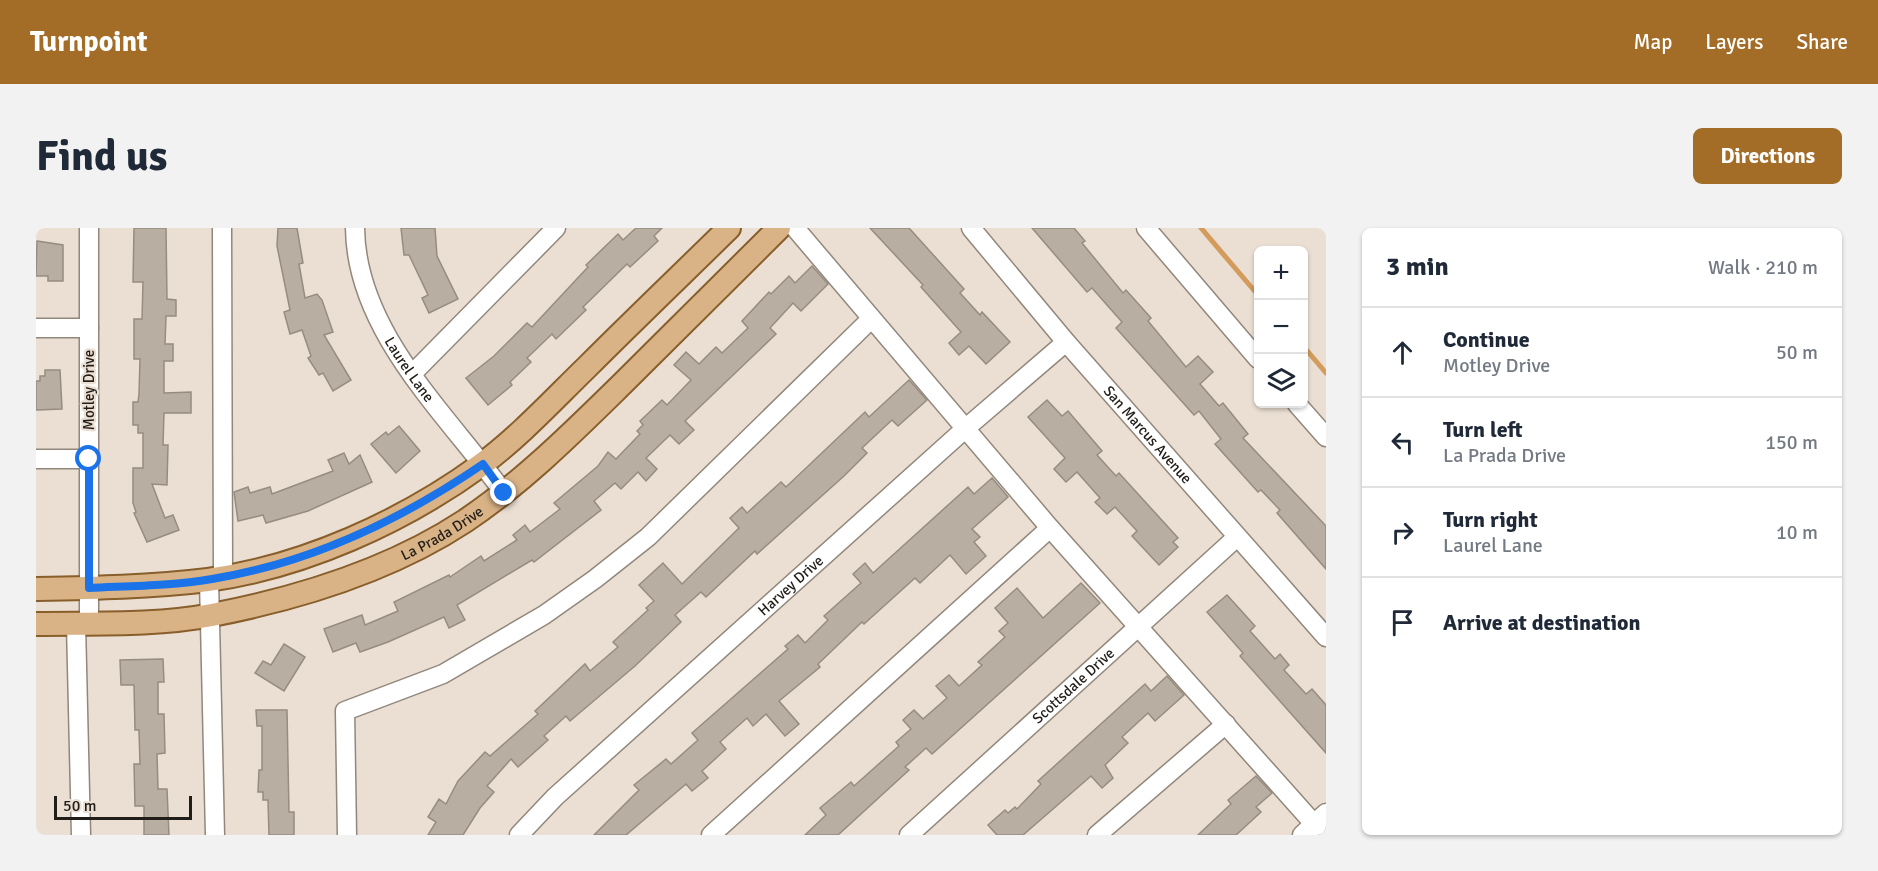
<!DOCTYPE html>
<html lang="en">
<head>
<meta charset="utf-8">
<style>
	:root { --surface:#fff; --page:#f2f2f3; --text:#1f2937; --muted:#747a83; --line:#e0e1e3; --accent:#a36c27 }
	body { margin:0; font-family:Signika,sans-serif; background:var(--page); color:var(--text) }
	.controls { position:absolute; right:18px; top:18px; display:grid; overflow:hidden; border-radius:9px; box-shadow:0 2px 4px #0004 }
	.controls button { width:54px; height:54px; display:grid; place-items:center; padding:0; border:0; border-bottom:2px solid var(--line); background:var(--surface); color:var(--text); font:30px sans-serif }
	.scale { position:absolute; left:18px; bottom:15px; width:138px; box-sizing:border-box; padding-left:6px; border:3px solid #211d18; border-top:0; font-size:16px; line-height:21px; white-space:nowrap; color:#211d18; -webkit-text-stroke:4px #ebdfd3; paint-order:stroke }
	.stop { position:absolute; width:18px; height:18px; margin:-14px; border:4px solid #1a73e8; border-radius:50%; background:#fff }
	.stop.end { background:#1a73e8; border-color:#fff; box-shadow:0 2px 6px #0008 }
	.list { margin:0; padding:0; list-style:none }
	h2 { display:flex; justify-content:space-between; align-items:center; height:78px; margin:0; padding:0 24px; font-size:26px }
	h2 small { font-size:20px; font-weight:400; color:var(--muted) }
	.list li { display:grid; grid-template-columns:39px 1fr auto; gap:18px; align-items:center; box-sizing:border-box; height:90px; padding:0 24px; border-top:2px solid var(--line) }
	.list b { display:block; font-size:22px; white-space:nowrap }
	.list p { margin:0; font-size:20px; white-space:nowrap; color:var(--muted) }
	.list em { font-size:20px; font-style:normal; color:var(--muted) }
	.icon { flex:none; width:33px; height:33px; fill:none; stroke:currentColor; stroke-width:2; stroke-linecap:round; stroke-linejoin:round }
	.map { position:relative; flex:none; width:1290px; height:607px; overflow:hidden; border-radius:9px }
	header { display:flex; align-items:center; gap:36px; box-sizing:border-box; height:84px; padding:0 30px; background:var(--accent); color:#fff }
	header strong { font-size:28px }
	nav { display:flex; gap:33px; margin-inline-start:auto; font-size:21px }
	.intro { display:flex; align-items:center; justify-content:space-between; box-sizing:border-box; height:144px; padding:0 36px }
	h1 { margin:0; font-size:42px }
	.button { padding:15px 27px; border-radius:9px; background:var(--accent); color:#fff; font-size:21px; font-weight:700 }
	main { display:flex; gap:36px; padding:0 36px }
	aside { flex:1; background:var(--surface); border-radius:9px; box-shadow:0 2px 4px #0004 }
	.map>svg:first-child { display:block }
	.lines { fill:none; stroke-linecap:round; stroke-linejoin:round }
	.stream { stroke:#d39b5c; stroke-width:5 }
	.building { fill:#b9aea2; stroke:#978c81; stroke-width:1.5 }
	.minor-casing { stroke:#92877c; stroke-width:21 }
	.major-casing { stroke:#885e2b; stroke-width:26 }
	.minor { stroke:#fff; stroke-width:18 }
	.major { stroke:#d9b386; stroke-width:22 }
	.route { stroke:#1a73e8; stroke-width:8 }
	.labels { text-anchor:middle; dominant-baseline:central; stroke-width:4.5; stroke-linejoin:round; paint-order:stroke }
	.street-label { font-size:15px; fill:#211d18; stroke:#ebdfd3 }
</style>
</head>
<body>
<header>
<strong>Turnpoint</strong>
<nav><a>Map</a><a>Layers</a><a>Share</a></nav>
</header>
<div class="intro"><h1>Find us</h1><a class="button">Directions</a></div>
<main>
<div class="map">
<svg width="1290" height="607" viewBox="0 0 1290 607">
	<rect width="100%" height="100%" fill="#ebdfd3"/>
	<g class="lines">
		<!-- stream -->
		<g class="stream">
			<polyline points="1165,0 1222,67"/>
			<polyline points="1268,119 1290,145"/>
		</g>
	</g>
	<!-- building -->
	<g class="building">
		<polygon points="98,0 130,0 131,71 140,72 140,88 130,88 129,116 137,116 137,133 128,133 128,165 155,164 155,185 128,185 127,217 132,217 131,257 116,256 129,290 137,287 143,302 111,314 98,285 100,284 97,275 97,240 107,240 107,205 102,205 102,197 97,197 97,174 102,174 103,166 104,131 98,131 98,91 106,91 107,54 97,54"/>
		<polygon points="242,0 261,0 267,35 263,36 269,70 281,66 286,72 297,104 288,107 315,152 297,163 287,145 283,147 272,130 275,128 266,102 254,106 248,84 254,82 241,18"/>
		<polygon points="365,0 399,0 401,28 422,71 393,85 386,70 392,67 373,27 368,27"/>
		<polygon points="600,0 626,0 618,8 622,13 594,39 591,36 547,79 550,82 520,111 516,106 491,130 495,134 474,154 476,157 452,177 430,150 458,128 491,95 496,99 552,39 550,37 582,6 587,12"/>
		<polygon points="834,0 873,0 928,61 924,65 944,87 946,84 974,114 950,136 933,118 923,127 913,115 925,104 885,59 887,57"/>
		<polygon points="996,0 1038,0 1049,13 1046,15 1087,65 1090,62 1115,90 1112,93 1150,139 1162,128 1177,144 1164,156 1183,178 1187,175 1212,206 1207,210 1290,298 1290,341 1241,285 1244,282 1225,262 1222,264 1179,216 1185,211 1163,183 1158,187 1080,100 1086,94 1056,60 1051,64"/>
		<polygon points="1,13 27,17 27,53 12,53 12,48 0,48"/>
		<polygon points="776,38 792,56 765,83 757,75 734,100 740,106 649,193 658,202 643,216 634,207 610,230 621,241 610,253 602,244 585,261 579,255 558,273 565,282 498,334 496,332 421,377 429,392 413,400 408,389 352,414 324,424 320,415 297,424 288,401 326,387 329,397 362,383 358,374 413,347 414,349 445,328 448,333 481,312 477,307 489,297 494,304 524,281 518,275 562,238 572,224 580,231 604,206 601,203 607,197 604,193 626,172 631,177 655,152 638,137 650,124 663,136 680,119 686,125 712,100 706,93 733,64 735,66 753,48 759,55"/>
		<polygon points="9,142 24,142 26,181 0,182 0,153 4,153 4,148 9,148"/>
		<polygon points="873,152 891,172 862,198 856,192 826,220 831,225 808,248 721,326 719,323 670,369 665,364 639,387 645,394 599,438 534,493 530,488 508,508 512,512 482,539 475,531 451,558 458,564 444,580 427,607 392,607 400,594 392,589 403,571 410,576 422,553 449,524 454,528 502,486 499,483 549,436 554,443 582,419 577,414 612,382 610,380 618,373 603,357 627,335 646,356 703,300 694,290 706,279 711,285 745,254 750,259 829,184 833,189"/>
		<polygon points="1011,172 1026,188 1032,183 1066,223 1061,227 1080,248 1083,245 1142,310 1137,314 1142,319 1123,337 1096,308 1101,303 1079,279 1071,286 1059,274 1064,270 1041,244 1030,254 1018,241 1029,230 992,189"/>
		<polygon points="363,198 384,223 360,245 335,216 350,204 352,207"/>
		<polygon points="308,225 313,236 324,227 336,254 272,283 230,295 227,287 202,293 198,264 212,259 214,265 234,259 236,266 297,243 292,232"/>
		<polygon points="956,250 972,269 936,301 944,309 938,314 950,328 930,346 914,327 884,355 879,350 828,396 826,394 782,436 784,439 743,473 763,496 749,508 730,486 717,498 711,490 684,514 690,521 666,543 672,550 656,563 650,556 590,607 558,607 603,562 598,557 630,531 635,536 662,512 656,505 752,421 749,418 762,407 769,415 792,392 788,388 825,355 817,346 829,335 837,345 932,259 938,266"/>
		<polygon points="1045,355 1064,375 896,526 890,520 869,539 873,542 802,607 769,607 790,587 784,580 815,554 818,558 863,518 860,514 875,501 867,492 878,482 887,491 911,470 900,458 913,447 923,458 946,437 942,434 969,409 963,403 972,395 959,380 981,360 1007,390"/>
		<polygon points="1191,367 1219,398 1214,403 1239,431 1244,426 1253,437 1248,442 1270,466 1276,461 1290,477 1290,525 1204,428 1207,425 1171,384"/>
		<polygon points="248,416 269,429 248,463 219,445 227,433 235,437"/>
		<polygon points="127,431 128,454 122,454 122,486 128,486 129,525 121,526 122,561 131,561 133,607 108,607 108,578 99,578 98,536 104,536 103,502 99,502 98,457 85,457 84,432"/>
		<polygon points="1131,448 1148,467 1119,493 1112,485 1086,509 1092,515 1069,537 1077,550 1066,560 1055,548 987,607 961,607 952,597 969,582 972,585 979,579 981,581 1005,556 1002,553 1109,456 1115,463"/>
		<polygon points="220,482 251,482 253,584 258,584 258,607 233,607 232,572 227,572 227,564 222,564 223,542 226,542 226,498 221,498"/>
		<polygon points="1220,548 1236,565 1220,579 1225,584 1200,607 1162,607 1195,576 1192,572"/>
	</g>
	<g class="lines">
		<defs>
			<g id="minor">
				<polyline points="53,0 53,396"/>
				<polyline points="186,0 187,349"/>
				<path id="s1" d="M319,0c1,104 92,186 149,265"/>
				<polyline points="759,0 1014,300 1288,607"/>
				<path id="s2" d="M935,0l95,114 260,295"/>
				<polyline points="1110,0 1222,131"/>
				<polyline points="0,100 53,100"/>
				<polyline points="376,146 520,0"/>
				<polyline points="1261,176 1290,209"/>
				<polyline points="0,231 53,231"/>
				<polyline points="173,352 179,607"/>
				<polyline points="40,396 45,607"/>
				<polyline points="311,607 309,483 407,446 508,387 559,351 612,309 835,91"/>
				<path id="s3" d="M483,607l36,-38 411,-369 100,-86"/>
				<polyline points="675,607 1014,300"/>
				<path id="s4" d="M873,607l328,-298"/>
				<polyline points="1061,607 1190,496"/>
				<polyline points="1266,607 1290,585"/>
			</g>
			<g id="major">
				<path d="M0,361c57,-1 115,-2 172,-9 95,-13 195,-58 273,-115 38,-28 72,-65 106,-98 47,-47 95,-93 142,-139"/>
				<path id="s5" d="M0,396c58,-1 118,2 176,-9 88,-17 177,-44 253,-94 58,-39 107,-88 157,-137 52,-51 104,-104 157,-156"/>
			</g>
		</defs>
		<!-- minor casing -->
		<use href="#minor" class="minor-casing"/>
		<!-- major casing -->
		<use href="#major" class="major-casing"/>
		<!-- minor -->
		<use href="#minor" class="minor"/>
		<!-- major -->
		<use href="#major" class="major"/>
	</g>
	<g class="lines">
		<!-- route -->
		<path class="route" d="M53,231v129c41,-2 82,-2 123,-9 99,-16 189,-59 271,-115l21,29"/>
	</g>
	<g class="labels">
		<!-- street labels -->
		<g class="street-label">
			<text stroke="none"><textPath href="#s1" startOffset="154">Laurel Lane</textPath></text>
			<text transform="translate(53 162) rotate(-90)">Motley Drive</text>
			<text stroke="none"><textPath href="#s2" startOffset="272">San Marcus Avenue</textPath></text>
			<text stroke="none"><textPath href="#s5" startOffset="422">La Prada Drive</textPath></text>
			<text stroke="none"><textPath href="#s3" startOffset="369">Harvey Drive</textPath></text>
			<text stroke="none"><textPath href="#s4" startOffset="222">Scottsdale Drive</textPath></text>
		</g>
	</g>
</svg>
<div class="controls">
<button>+</button>
<button>−</button>
<button><svg class="icon" aria-label="layers" viewBox="0 0 24 24"><path d="M12 4l9 5-9 5-9-5zM3 14l9 5 9-5"/></svg></button>
</div>
<div class="scale">50 m</div>
<div class="stop" style="left:53px;top:231px"></div>
<div class="stop end" style="left:468px;top:265px"></div>
</div>
<aside>
<h2>3 min<small>Walk · 210 m</small></h2>
<ul class="list">
<li><svg class="icon" aria-label="ahead" viewBox="0 0 24 24"><path d="M12 20V5M6 11l6-6 6 6"/></svg><div><b>Continue</b><p>Motley Drive</p></div><em>50 m</em></li>
<li><svg class="icon" aria-label="left" viewBox="0 0 24 24"><path d="M17 20v-9H6M10 6l-5 5 5 5"/></svg><div><b>Turn left</b><p>La Prada Drive</p></div><em>150 m</em></li>
<li><svg class="icon" aria-label="right" viewBox="0 0 24 24"><path d="M7 20v-9h11M14 6l5 5-5 5"/></svg><div><b>Turn right</b><p>Laurel Lane</p></div><em>10 m</em></li>
<li><svg class="icon" aria-label="arrive" viewBox="0 0 24 24"><path d="M6 21V4h12l-3 4 3 4H6"/></svg><div><b>Arrive at destination</b></div></li>
</ul>
</aside>
</main>
</body>
</html>
